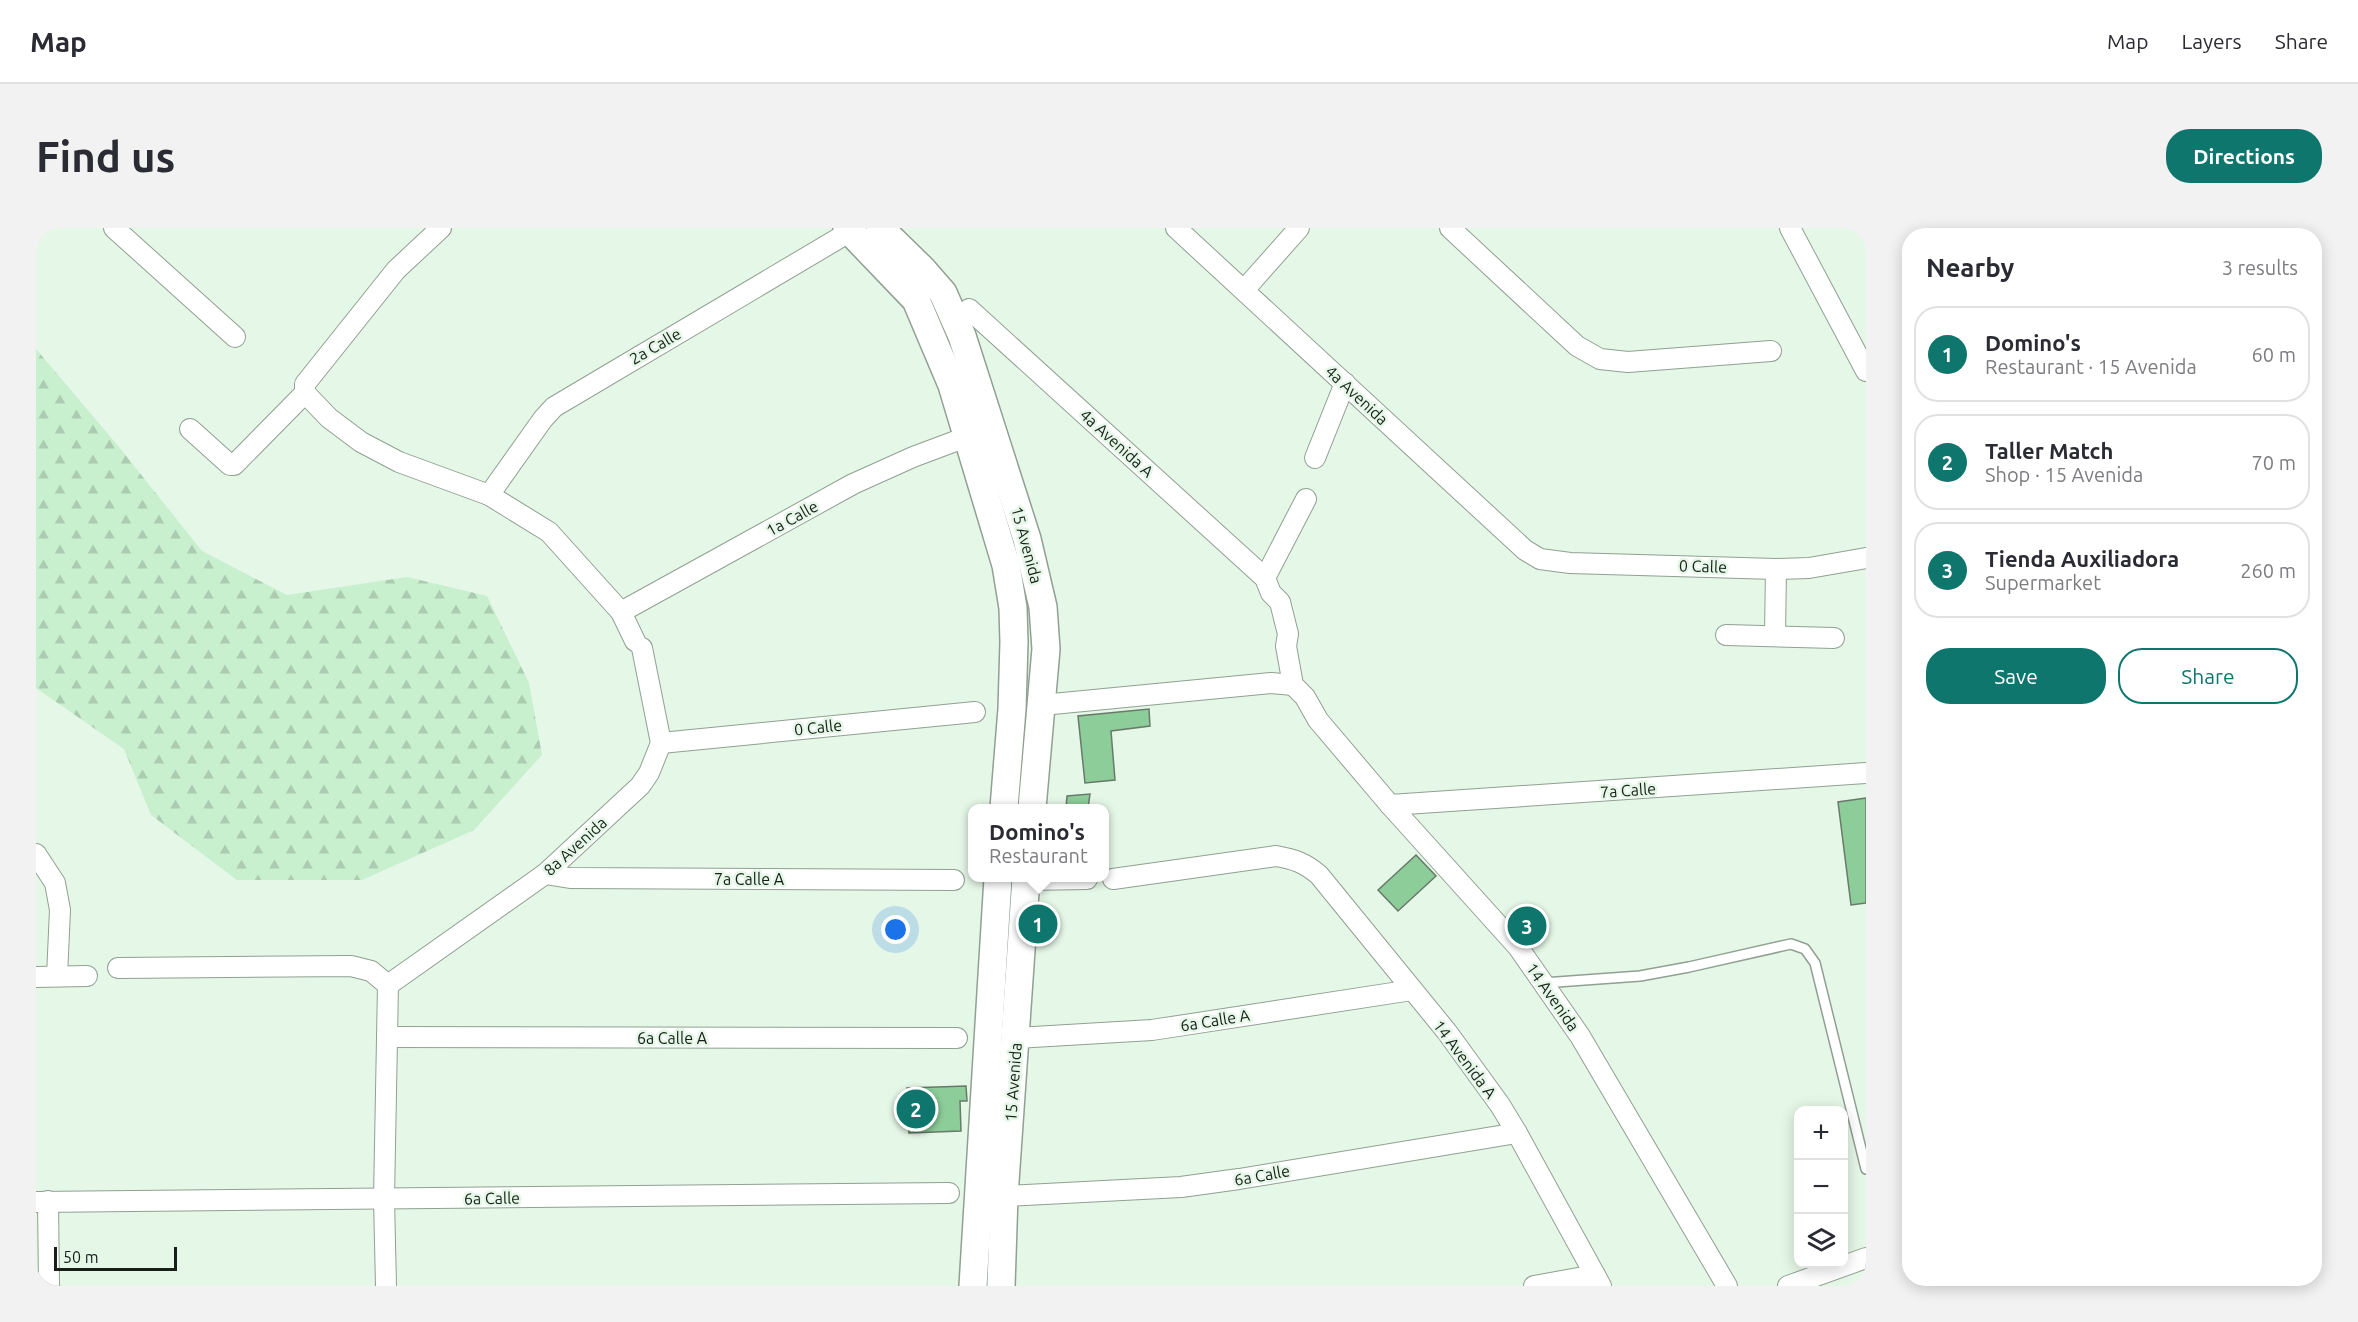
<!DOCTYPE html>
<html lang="en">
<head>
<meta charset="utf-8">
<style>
	:root { --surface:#fff; --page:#f2f2f3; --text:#2b2b33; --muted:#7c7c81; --line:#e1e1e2; --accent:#0f766e }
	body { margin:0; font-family:Ubuntu,sans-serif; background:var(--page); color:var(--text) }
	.controls { position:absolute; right:18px; bottom:18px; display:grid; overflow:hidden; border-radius:12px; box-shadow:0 3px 15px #0003 }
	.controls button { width:54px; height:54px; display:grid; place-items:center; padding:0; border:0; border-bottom:2px solid var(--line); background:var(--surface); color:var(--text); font:30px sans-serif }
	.scale { position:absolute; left:18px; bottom:15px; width:123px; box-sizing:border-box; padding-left:6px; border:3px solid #181f19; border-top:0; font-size:16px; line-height:21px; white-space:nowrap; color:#181f19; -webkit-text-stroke:4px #e5f7e7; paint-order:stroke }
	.you { position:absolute; left:860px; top:702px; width:21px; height:21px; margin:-15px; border:4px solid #fff; border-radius:50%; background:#1a73e8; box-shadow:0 0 0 9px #1a73e833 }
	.badge { display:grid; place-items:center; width:39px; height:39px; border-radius:50%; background:var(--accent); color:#fff; font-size:20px; font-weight:700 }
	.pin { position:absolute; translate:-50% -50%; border:3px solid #fff; box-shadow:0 2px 6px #0006 }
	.popup { position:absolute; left:932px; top:576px; width:141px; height:78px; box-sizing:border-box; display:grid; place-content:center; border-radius:12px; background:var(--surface); filter:drop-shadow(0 2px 4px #0005); font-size:20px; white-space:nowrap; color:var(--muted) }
	.popup b { font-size:22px; color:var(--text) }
	.popup::after { content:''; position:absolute; left:50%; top:100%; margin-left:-12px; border:12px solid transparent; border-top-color:var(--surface) }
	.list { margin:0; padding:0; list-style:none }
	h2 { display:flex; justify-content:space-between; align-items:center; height:78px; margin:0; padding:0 24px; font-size:26px }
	h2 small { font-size:20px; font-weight:400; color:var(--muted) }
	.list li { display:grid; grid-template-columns:39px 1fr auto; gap:18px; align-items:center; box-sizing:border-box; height:96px; margin:0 12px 12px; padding:0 12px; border:2px solid var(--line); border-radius:24px }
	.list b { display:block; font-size:22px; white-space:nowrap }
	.list p { margin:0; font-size:20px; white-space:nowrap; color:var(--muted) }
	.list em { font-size:20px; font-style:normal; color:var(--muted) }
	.actions { display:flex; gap:12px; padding:18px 24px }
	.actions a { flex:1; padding:14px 0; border:2px solid var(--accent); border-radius:24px; text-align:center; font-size:21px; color:var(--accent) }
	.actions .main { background:var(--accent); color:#fff }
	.icon { flex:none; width:33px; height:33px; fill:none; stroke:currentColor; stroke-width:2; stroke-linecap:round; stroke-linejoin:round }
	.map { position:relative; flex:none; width:1830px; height:1058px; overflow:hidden; border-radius:24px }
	header { display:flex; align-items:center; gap:36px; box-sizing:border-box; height:84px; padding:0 30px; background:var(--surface); border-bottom:2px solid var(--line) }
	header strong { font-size:28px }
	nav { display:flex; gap:33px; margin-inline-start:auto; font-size:21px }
	.intro { display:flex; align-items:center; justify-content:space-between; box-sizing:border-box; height:144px; padding:0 36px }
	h1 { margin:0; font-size:42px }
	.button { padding:15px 27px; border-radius:24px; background:var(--accent); color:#fff; font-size:21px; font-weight:700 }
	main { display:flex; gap:36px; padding:0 36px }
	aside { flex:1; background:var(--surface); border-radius:24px; box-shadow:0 3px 15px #0003 }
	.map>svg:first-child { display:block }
	.forest { fill:url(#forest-firs) }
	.building { fill:#8dcd99; stroke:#69796b; stroke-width:1.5 }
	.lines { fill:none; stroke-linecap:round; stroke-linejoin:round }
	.lane-casing { stroke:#90a092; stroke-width:12 }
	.street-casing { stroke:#90a092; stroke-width:22 }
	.secondary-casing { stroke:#90a092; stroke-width:30 }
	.lane { stroke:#fff; stroke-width:9 }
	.street { stroke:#fff; stroke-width:20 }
	.secondary { stroke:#fff; stroke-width:27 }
	.labels { text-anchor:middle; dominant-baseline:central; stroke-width:5; stroke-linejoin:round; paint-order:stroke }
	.street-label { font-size:16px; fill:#181f19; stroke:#e5f7e7 }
</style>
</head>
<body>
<header>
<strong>Map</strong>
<nav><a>Map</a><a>Layers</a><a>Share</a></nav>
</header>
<div class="intro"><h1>Find us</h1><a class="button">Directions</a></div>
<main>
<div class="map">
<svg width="1830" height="1058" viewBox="0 0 1830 1058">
	<defs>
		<pattern id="forest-firs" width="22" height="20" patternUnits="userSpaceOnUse" patternTransform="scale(1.5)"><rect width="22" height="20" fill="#c8efce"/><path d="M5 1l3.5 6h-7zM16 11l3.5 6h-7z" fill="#abccb0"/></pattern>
	</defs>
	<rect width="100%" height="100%" fill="#e5f7e7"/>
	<!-- forest -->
	<polygon class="forest" points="0,121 83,219 166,323 251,367 371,349 451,368 493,455 506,527 438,602 326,652 201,652 115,587 88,521 0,460"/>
	<!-- building -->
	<g class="building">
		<polygon points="1113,481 1114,498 1075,503 1079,552 1049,555 1042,488"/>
		<polygon points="1054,566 1052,580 1030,580 1031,568"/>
		<polygon points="1830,570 1830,675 1815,677 1802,574"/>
		<polygon points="1380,627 1400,648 1362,683 1342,662"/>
		<polygon points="930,858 931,873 924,873 925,903 873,905 871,860"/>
	</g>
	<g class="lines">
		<defs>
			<polyline id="lane" points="1507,755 1604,748 1653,739 1755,716 1769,721 1779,735 1830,941"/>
			<g id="street">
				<polyline points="78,0 199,109"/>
				<polyline points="1140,0 1489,322 1504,331 1534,335 1740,341 1773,340 1830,330"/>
				<polyline points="1414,0 1541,118 1564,131 1592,134 1735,123"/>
				<polyline points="1754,0 1830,143"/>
				<polyline points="1209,61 1263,0"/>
				<polyline points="933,81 1229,350 1235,365 1244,374 1252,406 1250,418 1257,457 1269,469 1282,492 1354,577 1482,719 1544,808 1691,1058"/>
				<polyline points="269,165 293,190 325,214 363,234 453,267 513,304 585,384 599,413"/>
				<polyline points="269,165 269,156 360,42 405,0"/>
				<polyline points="154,201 194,237 198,237 269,165"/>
				<polyline points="1279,230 1309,155"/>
				<polyline points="453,267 507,191 518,179 815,3"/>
				<polyline points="1229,350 1270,271"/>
				<polyline points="585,384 817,256 877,229 933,208"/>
				<polyline points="1690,407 1798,410"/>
				<polyline points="1739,408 1740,341"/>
				<polyline points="1006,477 1235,455 1257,457"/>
				<polyline points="625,515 939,484"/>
				<polyline points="1354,577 1830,545"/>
				<polyline points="0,626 19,655 24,682 21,748"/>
				<polyline points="509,646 534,650 918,652"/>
				<path d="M1077,651l163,-23c18,3 29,7 43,19l128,157 53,73 17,28 84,153"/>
				<polyline points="990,652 1051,651"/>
				<polyline points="82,740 315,738 335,743 352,757"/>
				<polyline points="0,749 51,748"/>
				<polyline points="352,757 509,646 604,558 613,545 625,515 606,420"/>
				<polyline points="351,809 921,810"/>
				<polyline points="980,810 1116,802 1376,762"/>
				<polyline points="968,968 1145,959 1203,951 1481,905"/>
				<polyline points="12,973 13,1058"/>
				<polyline points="0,974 913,965"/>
				<polyline points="350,1058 348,971 352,757"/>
				<polyline points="1498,1058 1559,1047"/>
				<polyline points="1752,1058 1830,1030"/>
			</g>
			<g id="secondary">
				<polyline points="811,0 880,72 916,157 970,337 977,380 978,414 976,481 968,580"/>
				<polyline points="844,0 887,42 907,65 926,108 991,311 1007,379 1010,421 996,580"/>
				<polyline points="937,1058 962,650"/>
				<polyline points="965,1058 968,968 990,650"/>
			</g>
		</defs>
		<!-- lane casing -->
		<use href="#lane" class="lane-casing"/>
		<!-- street casing -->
		<use href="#street" class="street-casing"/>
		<!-- secondary casing -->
		<use href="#secondary" class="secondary-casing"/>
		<!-- lane -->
		<use href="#lane" class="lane"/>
		<!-- street -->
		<use href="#street" class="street"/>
		<!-- secondary -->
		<use href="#secondary" class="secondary"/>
	</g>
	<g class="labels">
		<!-- street labels -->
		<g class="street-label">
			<text transform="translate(619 118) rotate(-30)">2a Calle</text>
			<text transform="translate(1321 167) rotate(43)">4a Avenida</text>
			<text transform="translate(1081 215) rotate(42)">4a Avenida A</text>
			<text transform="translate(756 290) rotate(-29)">1a Calle</text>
			<text transform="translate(991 317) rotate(75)">15 Avenida</text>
			<text transform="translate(1667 338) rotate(2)">0 Calle</text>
			<text transform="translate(782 499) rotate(-6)">0 Calle</text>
			<text transform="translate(1592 562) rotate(-4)">7a Calle</text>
			<text transform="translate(539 618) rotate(-42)">8a Avenida</text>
			<text x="713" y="651">7a Calle A</text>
			<text transform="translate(1517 769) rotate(55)">14 Avenida</text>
			<text transform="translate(1179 792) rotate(-9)">6a Calle A</text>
			<text x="636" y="810">6a Calle A</text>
			<text transform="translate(1429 831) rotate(53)">14 Avenida A</text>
			<text transform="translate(977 854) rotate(-86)">15 Avenida</text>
			<text transform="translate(1226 947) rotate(-10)">6a Calle</text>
			<text transform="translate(456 970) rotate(-1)">6a Calle</text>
		</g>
	</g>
</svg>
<div class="controls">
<button>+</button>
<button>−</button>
<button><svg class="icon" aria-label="layers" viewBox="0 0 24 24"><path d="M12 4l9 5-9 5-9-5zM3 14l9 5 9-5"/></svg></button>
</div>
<div class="scale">50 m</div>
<div class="you"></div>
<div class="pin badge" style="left:1002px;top:696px">1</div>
<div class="popup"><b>Domino's</b>Restaurant</div>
<div class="pin badge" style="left:880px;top:881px">2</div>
<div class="pin badge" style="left:1491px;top:698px">3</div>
</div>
<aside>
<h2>Nearby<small>3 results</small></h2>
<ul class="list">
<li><span class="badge">1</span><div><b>Domino's</b><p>Restaurant · 15 Avenida</p></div><em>60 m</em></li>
<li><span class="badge">2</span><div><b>Taller Match</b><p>Shop · 15 Avenida</p></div><em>70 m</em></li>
<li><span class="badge">3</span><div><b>Tienda Auxiliadora</b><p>Supermarket</p></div><em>260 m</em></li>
</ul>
<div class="actions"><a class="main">Save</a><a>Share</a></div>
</aside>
</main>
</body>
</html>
